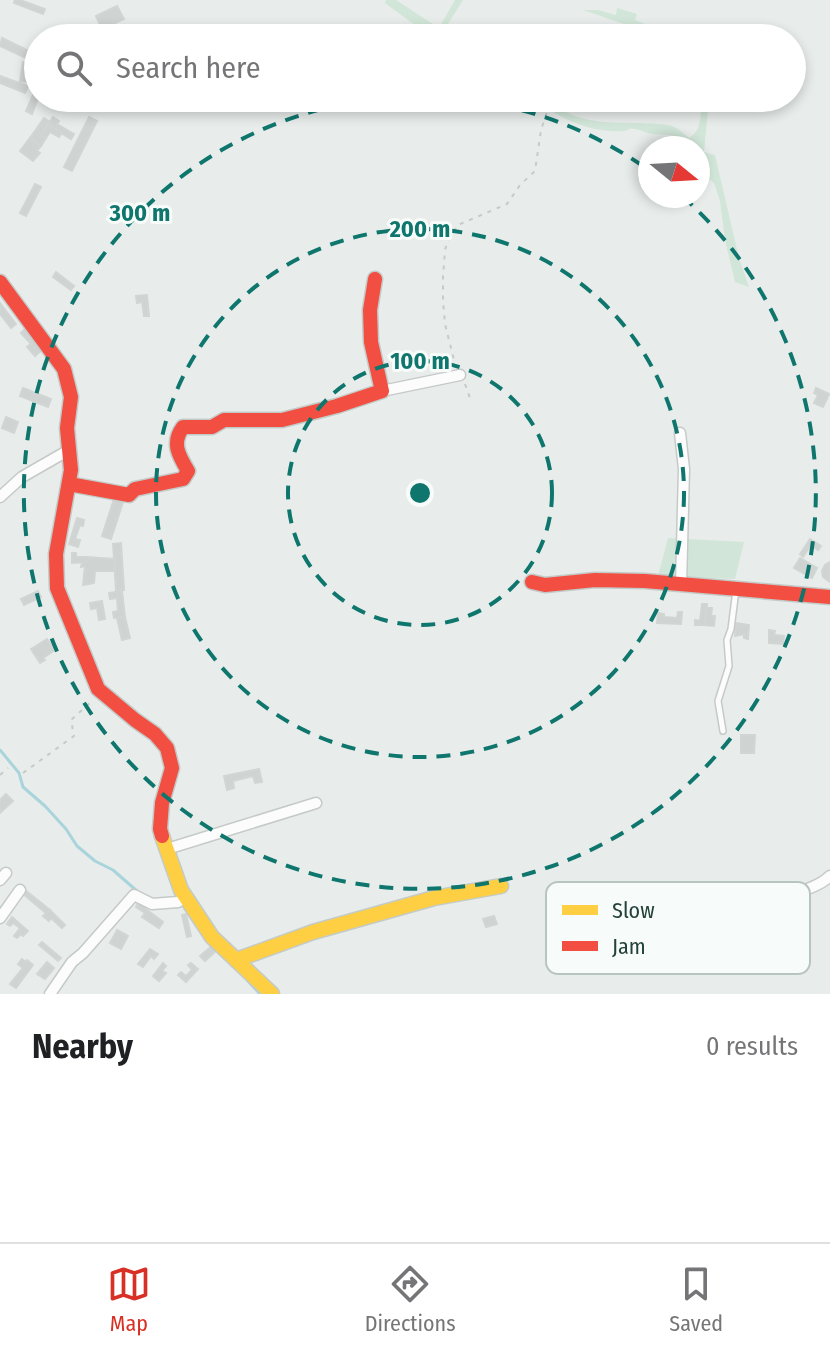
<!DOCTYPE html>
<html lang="en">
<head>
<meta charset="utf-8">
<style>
	:root { --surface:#fff; --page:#f2f2f2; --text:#202124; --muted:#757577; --line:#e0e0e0; --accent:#d93025 }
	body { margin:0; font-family:"Fira Sans Condensed",sans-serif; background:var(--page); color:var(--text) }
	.compass { position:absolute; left:638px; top:136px; width:72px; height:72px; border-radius:50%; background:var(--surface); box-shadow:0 4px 12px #0003; rotate:108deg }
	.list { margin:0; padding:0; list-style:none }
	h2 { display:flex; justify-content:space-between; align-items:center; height:104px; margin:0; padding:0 32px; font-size:34px }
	h2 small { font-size:26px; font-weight:400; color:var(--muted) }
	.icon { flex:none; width:44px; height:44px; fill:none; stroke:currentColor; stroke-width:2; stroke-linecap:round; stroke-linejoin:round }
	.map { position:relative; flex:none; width:830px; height:994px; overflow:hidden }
	.search { position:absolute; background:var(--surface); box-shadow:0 4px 12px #0003; left:24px; right:24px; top:24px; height:88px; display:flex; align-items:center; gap:20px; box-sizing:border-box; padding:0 28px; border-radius:44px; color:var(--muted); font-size:30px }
	.sheet { height:248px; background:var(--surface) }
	nav { display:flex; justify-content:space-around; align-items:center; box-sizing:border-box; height:112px; border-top:2px solid var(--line); background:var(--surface); font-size:22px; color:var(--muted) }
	nav a { display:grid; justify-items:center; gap:4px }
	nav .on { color:var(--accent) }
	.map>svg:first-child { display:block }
	.green { fill:#d1e6d8 }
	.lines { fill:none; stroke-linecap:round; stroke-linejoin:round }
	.stream { stroke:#a9d4db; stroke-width:3 }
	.building { fill:#cfd4d2; stroke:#d1d6d4; stroke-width:2 }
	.lane-casing { stroke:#c5cac8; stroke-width:8 }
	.street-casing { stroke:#c5cac8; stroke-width:13 }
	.slow-casing { stroke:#c3cbc8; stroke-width:17 }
	.jam-casing { stroke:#c3cbc8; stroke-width:17 }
	.path { stroke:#c3ccca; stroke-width:2; stroke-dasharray:4 6; stroke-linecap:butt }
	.lane { stroke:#fcfcfc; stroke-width:5 }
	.street { stroke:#fcfcfc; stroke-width:10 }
	.slow { stroke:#ffcf43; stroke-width:14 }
	.jam { stroke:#f24e42; stroke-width:14 }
	.ring { fill:none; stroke:#0f766e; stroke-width:4; stroke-dasharray:14 10 }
	.key { fill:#f7fbf9; stroke:#b8c4c0; stroke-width:2 }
	.key-label { font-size:22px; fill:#24423a }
	.centre { fill:#0f766e; stroke:#f7fbf9; stroke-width:4 }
	.ring-label { font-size:24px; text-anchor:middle; font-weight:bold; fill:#0f766e; stroke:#f7fbf9; stroke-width:6; stroke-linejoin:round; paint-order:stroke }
</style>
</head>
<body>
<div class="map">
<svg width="830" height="994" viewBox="0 0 830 994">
	<rect width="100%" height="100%" fill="#e8edeb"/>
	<!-- green -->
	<g class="green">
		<polygon points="386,0 396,0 439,28 455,0 463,0 446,27 460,38 448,38 442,34 439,38 426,38 427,34 385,3"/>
		<path d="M617,8l20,6 -2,6 15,6h20l4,6c-9,-3 -17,-2 -26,-3 -23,-3 -44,-12 -65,-19h15l18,5z"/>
		<path d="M535,98h14c29,34 81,21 119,27 8,1 15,8 21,13 14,-9 12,-25 11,-40h9l-5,54 11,3 24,103 10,29 -14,-5 -10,-42 -5,-39 -6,-18 -7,-6 -9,-29h-3c-20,-15 -18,-12 -41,-14 -6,0 -12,-4 -19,-5 -10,-1 -2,1 -12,2 -33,2 -64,-12 -88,-33z"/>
		<polygon points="668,538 744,542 735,579 658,576"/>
	</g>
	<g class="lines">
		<!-- stream -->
		<g class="stream">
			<polyline points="0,750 19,773 23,787 45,806 66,829 77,846 95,861 113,870 137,891"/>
			<polyline points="181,902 192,919"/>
			<polyline points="248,981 260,994"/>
		</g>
	</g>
	<!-- building -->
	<g class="building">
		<polygon points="15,0 20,0 45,9 43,14 14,3"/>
		<polygon points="117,6 124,19 102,29 96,16"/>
		<polygon points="2,38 35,54 32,61 0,46"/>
		<polygon points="23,62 31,63 29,82 20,81"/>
		<polygon points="0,76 28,86 25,93 0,83"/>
		<polygon points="33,95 38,98 32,114 26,111"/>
		<polygon points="53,117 59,121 57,124 74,134 71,139 48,125"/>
		<polygon points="89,117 97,121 72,171 64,167"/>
		<polygon points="44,118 50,122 41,135 46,138 41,146 30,138"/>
		<polygon points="48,125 62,133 59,137 50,132 46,138 41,135"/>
		<polygon points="30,138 41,146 37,151 40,153 33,161 20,151"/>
		<polygon points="35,184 41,187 26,216 20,213"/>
		<polygon points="56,272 74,286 71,290 53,277"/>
		<polygon points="147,295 149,316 144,316 142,302 137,303 136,296"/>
		<polygon points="0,303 16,324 11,328 0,314"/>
		<polygon points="24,330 42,350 35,356 27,347 31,344 21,333"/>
		<polygon points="23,388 51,399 48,407 20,396"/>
		<polygon points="816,388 829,394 823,407 814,403 818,395 814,393"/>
		<polygon points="6,417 18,422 14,433 2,428"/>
		<polygon points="115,496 124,499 111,539 102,536"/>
		<polygon points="77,518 84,520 83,526 80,525 75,539 80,540 78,547 69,544"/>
		<polygon points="810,539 821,546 818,550 811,545 803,557 800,554"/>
		<polygon points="121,543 124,590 116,590 113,544"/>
		<polygon points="72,553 76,553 76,557 87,557 86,562 72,563"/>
		<polygon points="87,557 114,559 115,571 95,571 94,583 83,585 85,566 81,567 82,563 86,562"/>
		<polygon points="800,558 817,568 812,578 794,568"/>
		<polygon points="830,562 830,582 823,577 822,571 825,565"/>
		<polygon points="38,591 41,597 24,605 21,599"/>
		<polygon points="122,591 125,617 114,618 113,612 118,611 117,598 110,599 109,593"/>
		<polygon points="102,601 105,619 99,620 97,608 91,609 90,603"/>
		<polygon points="702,604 707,604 705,625 695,625 695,620 700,621"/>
		<polygon points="706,608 712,608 711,616 715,616 714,626 705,625"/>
		<polygon points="678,612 682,612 681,624 657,623 658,613 664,614 664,617 677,618"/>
		<polygon points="125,617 130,638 122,640 117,618"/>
		<polygon points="736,623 749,625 748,639 744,638 744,634 735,636"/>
		<polygon points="769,630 775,631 774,635 784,636 783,644 769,643"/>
		<polygon points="47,639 55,650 43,658 45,660 40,663 31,649"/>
		<polygon points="741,735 755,735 754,753 741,753"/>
		<polygon points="259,769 262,782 255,783 253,776 233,781 234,788 227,790 224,776"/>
		<polygon points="6,794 13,801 0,813 0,800"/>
		<polygon points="25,890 50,910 47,914 22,893"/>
		<polygon points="138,903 163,922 159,928 142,917 145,913 136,907"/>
		<polygon points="50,910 65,925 62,928 51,918 49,921 43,916"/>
		<polygon points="186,914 191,936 187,937 182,915"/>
		<polygon points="494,916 497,924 486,927 483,919"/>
		<polygon points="12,917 28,931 23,936 21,934 17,938 14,936 20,928 13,923 10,926 7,924"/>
		<polygon points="117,930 128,936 121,949 110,943"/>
		<polygon points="42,942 61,958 58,961 39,945"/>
		<polygon points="213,945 217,950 205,961 200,956"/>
		<polygon points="150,949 158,954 154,959 151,956 143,967 138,964"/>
		<polygon points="22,959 26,962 27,960 33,965 16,988 10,984 23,968 18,964"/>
		<polygon points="47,962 54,968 45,979 37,974"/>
		<polygon points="163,963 166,966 162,971 166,973 159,981 153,976"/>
		<polygon points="191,963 198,969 186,982 178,975 181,972 186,976 192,970 188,965"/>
	</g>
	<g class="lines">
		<defs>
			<polyline id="lane" points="723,731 718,701 729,666 727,640 731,629 736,590"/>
			<g id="street">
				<polyline points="382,391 460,375"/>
				<polyline points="680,433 684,469 681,585"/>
				<polyline points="0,497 22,477 69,450"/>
				<polyline points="167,849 316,803"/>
				<polyline points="0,880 6,873"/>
				<path d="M708,897c17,2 34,5 51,5 17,-1 60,-14 71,-26"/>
				<polyline points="0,918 20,890"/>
				<polyline points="50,994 72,962 83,953 134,895 152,904 178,902 186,897"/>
			</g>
			<g id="slow">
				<polyline points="162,836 181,890 212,937 272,994"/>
				<polyline points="236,960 313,932 434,898 501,886"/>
			</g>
			<g id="jam">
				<polyline points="0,282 64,369 71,397 67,428 71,470 56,554 57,588 98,689 135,720 155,734 167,748 172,768 162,803 160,829 162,836"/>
				<path d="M69,484l60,11 6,-6 48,-10 5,-8c-9,-15 -17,-28 -5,-44h29l12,-7h58l55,-14 45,-15 -11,-49 -1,-32 5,-31"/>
				<polyline points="532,582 545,585 595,580 645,581 830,597"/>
			</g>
		</defs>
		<!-- lane casing -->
		<use href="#lane" class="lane-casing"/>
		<!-- street casing -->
		<use href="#street" class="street-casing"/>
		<!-- slow casing -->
		<use href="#slow" class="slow-casing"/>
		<!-- jam casing -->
		<use href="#jam" class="jam-casing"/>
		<!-- path -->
		<g class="path">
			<polyline points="456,368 445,324 443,301 443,277 445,250 448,240 458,225 507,204 520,185 535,171 541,130 547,112"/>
			<polyline points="465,384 471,401"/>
			<polyline points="23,773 74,736 71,720 92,701"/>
			<polyline points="0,775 8,768"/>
		</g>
		<!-- lane -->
		<use href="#lane" class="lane"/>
		<!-- street -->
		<use href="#street" class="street"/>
		<!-- slow -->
		<use href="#slow" class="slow"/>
		<!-- jam -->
		<use href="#jam" class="jam"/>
	</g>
	<!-- distance rings -->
	<g class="ring">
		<circle cx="420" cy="493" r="132"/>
		<circle cx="420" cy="493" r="264"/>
		<path d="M451 98A396 396 0 0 1 650 171M682 196A396 396 0 1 1 389 98"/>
	</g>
	<!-- legend -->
	<rect x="546" y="882" width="264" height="92" rx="12" class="key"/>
	<rect x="562" y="905" width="36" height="10" fill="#ffcf43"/>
	<rect x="562" y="941" width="36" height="10" fill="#f24e42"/>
	<g class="key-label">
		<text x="612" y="918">Slow</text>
		<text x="612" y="954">Jam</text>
	</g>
	<circle cx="420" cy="493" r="12" class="centre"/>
	<g class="ring-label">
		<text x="140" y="221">300 m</text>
		<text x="420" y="237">200 m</text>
		<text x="420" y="369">100 m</text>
	</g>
</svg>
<svg class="compass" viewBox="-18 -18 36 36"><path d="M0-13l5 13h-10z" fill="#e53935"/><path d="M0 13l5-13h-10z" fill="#757577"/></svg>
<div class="search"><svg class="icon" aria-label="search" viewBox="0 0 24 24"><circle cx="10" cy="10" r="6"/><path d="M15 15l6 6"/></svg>Search here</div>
</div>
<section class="sheet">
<h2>Nearby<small>0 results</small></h2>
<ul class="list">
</ul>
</section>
<nav>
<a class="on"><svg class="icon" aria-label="map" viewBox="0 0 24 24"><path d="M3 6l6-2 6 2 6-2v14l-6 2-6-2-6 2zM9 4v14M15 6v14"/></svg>Map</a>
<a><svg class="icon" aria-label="directions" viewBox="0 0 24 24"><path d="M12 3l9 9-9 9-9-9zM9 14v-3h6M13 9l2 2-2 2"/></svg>Directions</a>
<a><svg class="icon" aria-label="saved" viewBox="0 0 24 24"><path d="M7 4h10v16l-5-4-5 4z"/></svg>Saved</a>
</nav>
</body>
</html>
